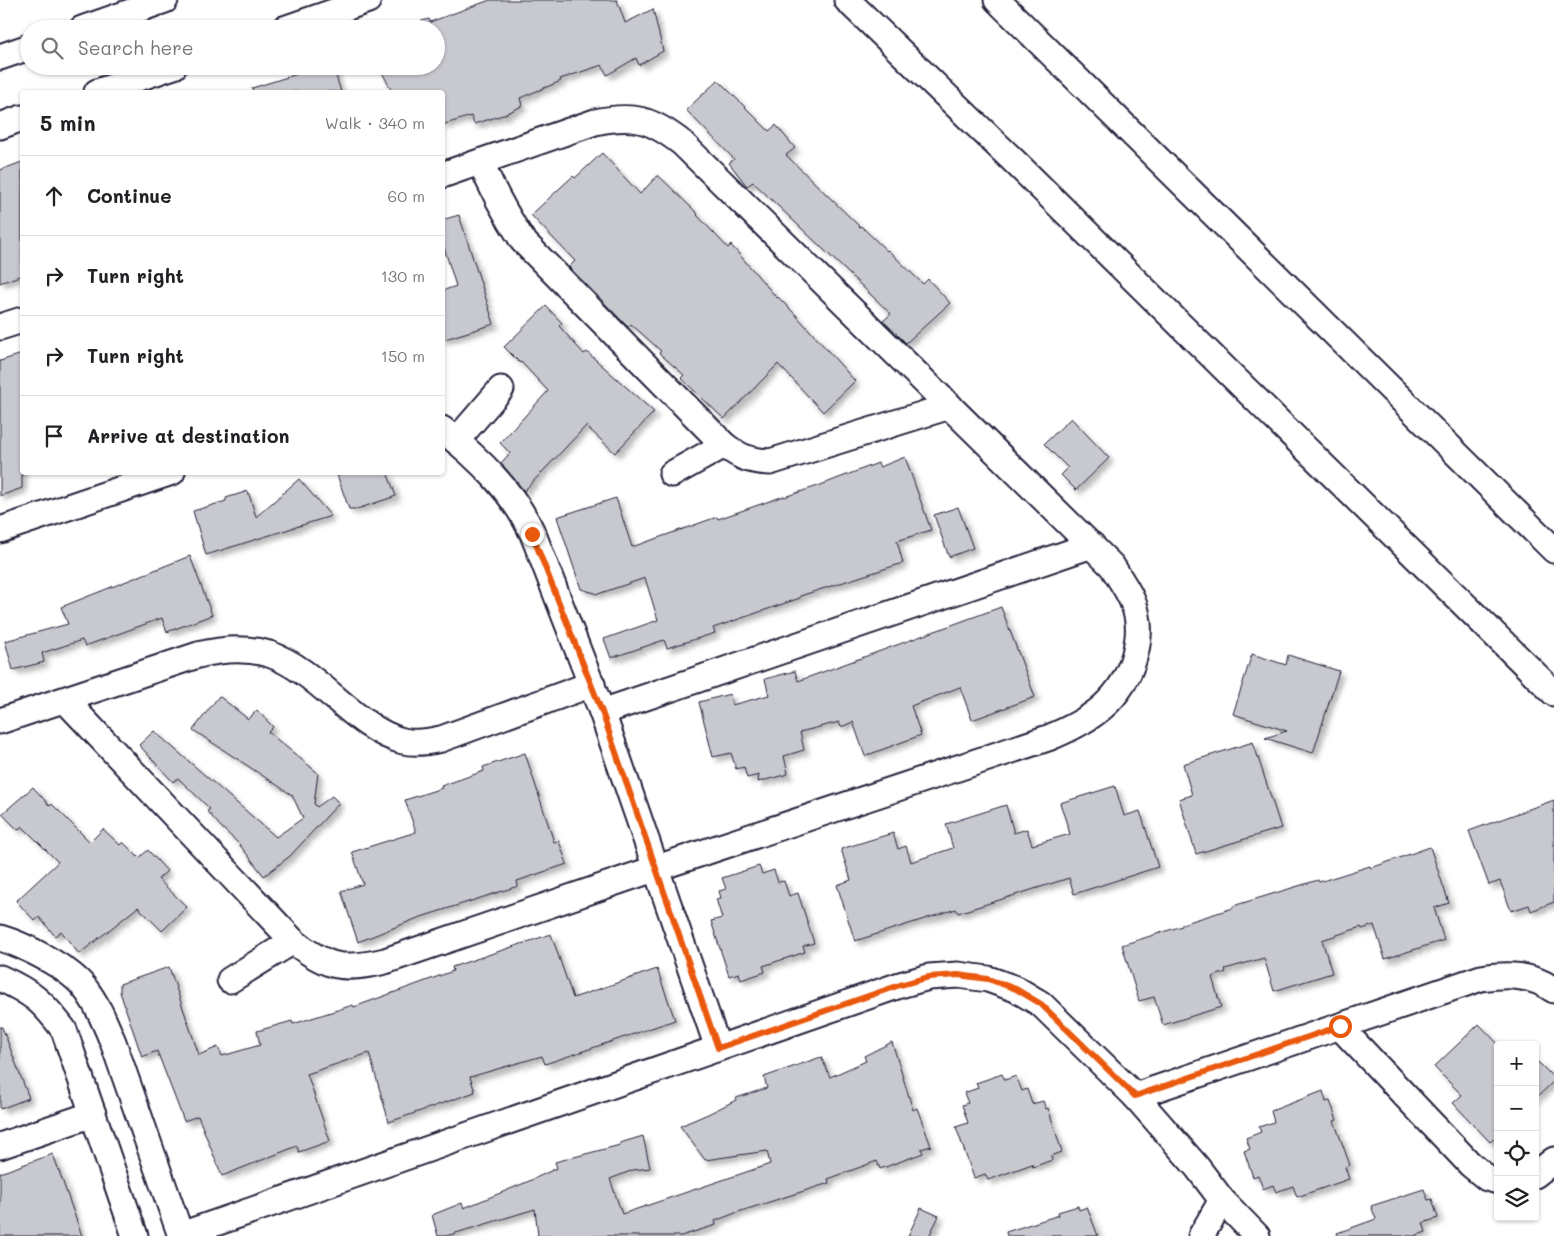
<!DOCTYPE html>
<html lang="en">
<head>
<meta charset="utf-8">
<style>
	:root { --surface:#fff; --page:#f2f2f2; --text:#202124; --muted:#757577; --line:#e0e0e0 }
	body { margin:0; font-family:Mali,sans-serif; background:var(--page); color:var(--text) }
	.controls { position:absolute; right:15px; bottom:15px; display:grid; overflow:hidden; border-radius:5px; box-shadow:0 1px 4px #0004 }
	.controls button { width:45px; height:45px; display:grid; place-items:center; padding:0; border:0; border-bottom:1px solid var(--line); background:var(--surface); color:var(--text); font:25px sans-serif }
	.stop { position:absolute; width:15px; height:15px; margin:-11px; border:4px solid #ea580c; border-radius:50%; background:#fff }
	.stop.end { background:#ea580c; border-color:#fff; box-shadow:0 1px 5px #0008 }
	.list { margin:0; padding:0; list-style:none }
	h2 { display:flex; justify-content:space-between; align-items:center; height:65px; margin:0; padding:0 20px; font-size:21px }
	h2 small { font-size:16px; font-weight:400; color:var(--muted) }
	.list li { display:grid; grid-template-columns:32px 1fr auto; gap:15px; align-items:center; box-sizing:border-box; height:80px; padding:0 20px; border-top:1px solid var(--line) }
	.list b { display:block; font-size:19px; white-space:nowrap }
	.list em { font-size:16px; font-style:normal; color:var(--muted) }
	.icon { flex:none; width:28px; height:28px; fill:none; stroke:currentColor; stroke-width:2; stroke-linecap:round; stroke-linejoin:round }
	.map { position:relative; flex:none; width:1554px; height:1236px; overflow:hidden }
	.search { position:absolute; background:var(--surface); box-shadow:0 1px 4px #0004; left:20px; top:20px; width:425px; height:55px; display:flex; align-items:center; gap:12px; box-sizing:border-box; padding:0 18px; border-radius:28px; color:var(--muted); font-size:19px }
	.panel { position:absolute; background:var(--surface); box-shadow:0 1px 4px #0004; left:20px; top:90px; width:425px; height:385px; border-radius:5px }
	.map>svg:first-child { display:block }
	.building { fill:#c8c8cf; stroke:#22223b; filter:url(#shadow) }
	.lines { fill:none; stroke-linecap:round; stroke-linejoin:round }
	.minor-casing { stroke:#22223b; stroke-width:29 }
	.minor { stroke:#fff; stroke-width:25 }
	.route { stroke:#ea580c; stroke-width:6 }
</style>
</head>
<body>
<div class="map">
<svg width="1554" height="1236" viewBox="0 0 1554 1236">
	<defs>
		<filter id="shadow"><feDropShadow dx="4.5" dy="4.5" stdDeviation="2.5" flood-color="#0004"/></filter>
	</defs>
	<rect width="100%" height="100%" fill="#fff"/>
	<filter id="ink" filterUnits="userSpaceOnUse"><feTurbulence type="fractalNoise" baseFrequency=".02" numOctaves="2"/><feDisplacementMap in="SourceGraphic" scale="10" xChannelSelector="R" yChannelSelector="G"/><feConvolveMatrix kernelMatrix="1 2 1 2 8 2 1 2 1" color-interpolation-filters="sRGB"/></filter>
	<g filter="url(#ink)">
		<!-- building -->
		<g class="building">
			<polygon points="490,0 617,0 625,23 653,9 663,51 639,65 636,58 607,75 602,65 560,79 561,81 520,98 522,106 503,115 474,124 471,116 442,125 442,92 392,92 379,66 436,66 436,29 401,29 400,27 429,19 430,22"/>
			<polygon points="309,66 333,66 341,92 253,92 252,88 310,70"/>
			<polygon points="718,80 769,131 776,125 795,148 786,155 860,227 861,226 887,251 888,250 923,284 928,279 950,303 906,343 883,321 891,314 753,182 747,186 729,163 734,159 686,110"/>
			<polygon points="602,153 640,194 658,175 698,214 697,215 728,248 731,245 777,298 778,297 795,314 855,381 823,412 778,364 724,419 681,378 684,375 659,353 661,351 631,324 628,327 569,267 575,261 531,215 573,176 575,178"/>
			<polygon points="22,162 22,275 0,283 0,170"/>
			<polygon points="459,215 494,324 442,340 442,291 456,286 442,241 442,220"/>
			<polygon points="546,306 562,323 559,326 584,354 587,352 654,412 615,453 586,426 524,491 501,463 510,453 500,443 548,391 521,362 520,363 504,347"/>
			<polygon points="22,354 22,488 0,496 0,361"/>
			<polygon points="1071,418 1109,458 1076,490 1061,475 1068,468 1044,444"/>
			<polygon points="905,457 931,530 897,541 903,563 800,596 800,598 713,628 715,633 667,648 664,640 611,658 604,639 658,620 645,578 598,594 581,589 557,517 616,498 632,547 717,517 718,519 784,496 784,497 818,486 878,463 880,467"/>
			<polygon points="336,472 387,472 396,496 357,509 349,509"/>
			<polygon points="299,479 331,516 206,555 193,511 226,501 226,498 248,491 256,517"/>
			<polygon points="958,507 973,548 949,557 934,515"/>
			<polygon points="190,556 212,615 167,632 162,618 85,646 82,640 42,653 44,662 13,670 5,641 68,624 61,607"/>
			<polygon points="1001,607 1035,697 972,720 960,687 911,706 921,735 865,756 853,722 841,727 839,722 800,732 804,750 784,756 788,774 758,782 759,775 747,778 744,767 736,769 731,753 713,757 699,702 730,694 732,705 769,695 765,679 795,671 798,681"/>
			<polygon points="1252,654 1286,665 1288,655 1339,671 1313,753 1265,738 1287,731 1233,714"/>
			<polygon points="219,696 248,719 257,710 273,727 268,732 318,773 314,804 317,807 332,796 339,803 290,856 264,876 239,844 220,826 207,811 210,809 178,778 173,782 139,745 154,731 276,837 303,818 292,795 193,730"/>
			<polygon points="1253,742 1281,828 1196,854 1179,799 1192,795 1183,764"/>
			<polygon points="525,753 554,842 559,841 567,864 517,881 518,886 418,918 358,942 341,891 363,884 352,852 416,832 405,800 442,788 441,786 484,771 483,767"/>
			<polygon points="1115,786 1124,816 1140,811 1158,867 1074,894 1069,878 958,913 956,909 855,941 837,885 851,880 841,849 893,833 898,849 906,846 911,862 953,848 946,824 1006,805 1014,833 1027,829 1032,845 1070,834 1060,803"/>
			<polygon points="33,787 50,806 52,804 90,842 103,829 120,845 123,842 139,858 148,850 167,871 158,879 187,907 162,931 138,907 79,954 61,931 55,936 39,917 35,921 16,901 58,862 22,826 18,830 2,814"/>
			<polygon points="1554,800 1554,902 1531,911 1529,905 1511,911 1500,881 1489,885 1469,831"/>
			<polygon points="1430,847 1449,903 1434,908 1444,940 1385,959 1374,925 1362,929 1361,927 1322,940 1332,973 1274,991 1264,958 1225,969 1226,972 1212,977 1221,1007 1163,1025 1154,997 1139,1001 1122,945 1182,926 1182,924 1233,908 1233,906 1318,880 1319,882 1370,866 1371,868"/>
			<polygon points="759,866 762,874 774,870 778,882 784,881 789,896 798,893 814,943 803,946 805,952 763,966 765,972 741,980 739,973 729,976 711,921 722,918 716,899 721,898 719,891 726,889 722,878"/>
			<polygon points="551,934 573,998 657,969 675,1020 545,1064 542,1056 470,1077 475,1092 389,1122 369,1053 307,1074 330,1141 299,1152 297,1146 222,1176 198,1116 184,1121 157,1051 142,1057 120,992 120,984 169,967 199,1055 218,1047 222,1056 260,1045 257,1031 292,1021 293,1024 353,1005 354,1007 453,971 452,967"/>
			<polygon points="1479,1024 1499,1045 1498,1135 1490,1142 1453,1103 1462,1095 1434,1067"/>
			<polygon points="0,1027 2,1027 29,1098 0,1109"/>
			<polygon points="892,1042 913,1110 917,1108 931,1146 921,1149 923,1153 880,1169 877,1161 828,1179 829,1183 738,1212 715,1221 716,1225 681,1236 538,1236 535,1209 446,1236 438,1236 432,1215 462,1203 464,1208 527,1182 557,1168 555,1162 620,1145 620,1143 643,1136 650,1168 633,1170 610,1179 622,1214 770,1164 767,1151 705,1160 680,1126 708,1114 736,1100 736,1098 767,1088 764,1077 821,1057 830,1077 866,1061 864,1056"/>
			<polygon points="1535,1059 1554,1078 1554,1081 1535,1099"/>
			<polygon points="1002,1074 1005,1080 1016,1076 1022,1091 1027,1089 1032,1104 1043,1101 1046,1109 1048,1108 1062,1152 1051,1156 1052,1160 1033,1167 1032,1164 988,1180 985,1174 974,1178 956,1127 968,1123 962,1105 968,1103 964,1093 978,1088 976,1083"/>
			<polygon points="1323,1091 1326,1102 1330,1101 1337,1120 1334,1121 1350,1165 1345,1167 1349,1179 1297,1197 1293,1186 1276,1192 1273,1185 1263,1189 1258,1175 1253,1177 1244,1151 1250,1149 1246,1138 1261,1132 1259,1127 1274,1122 1271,1111"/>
			<polygon points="53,1154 82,1236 0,1236 0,1173"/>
			<polygon points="1424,1189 1428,1200 1432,1199 1438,1218 1423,1223 1426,1232 1414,1236 1338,1236 1337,1233 1376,1219 1371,1206"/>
			<polygon points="1078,1206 1079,1210 1087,1207 1098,1236 1007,1236 1006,1232 1059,1215 1058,1212"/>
			<polygon points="921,1208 939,1216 929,1236 908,1236"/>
		</g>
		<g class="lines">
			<defs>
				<g id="minor">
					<polyline points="847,0 1018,165 1554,693"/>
					<polyline points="997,0 1554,550"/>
					<polyline points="82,29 165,0"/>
					<polyline points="284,29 368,0"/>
					<polyline points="0,57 29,47"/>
					<polyline points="97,92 174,66"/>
					<polyline points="0,126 22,118"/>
					<path d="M481,162c11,28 25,53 42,79l201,204c16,12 25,16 46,17l180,-56"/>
					<polyline points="0,327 22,320"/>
					<path d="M442,429c37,30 71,62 91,105l69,178 116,336"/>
					<polyline points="456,441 501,389"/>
					<polyline points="672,474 724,445"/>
					<polyline points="0,530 172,472"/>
					<path d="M65,700l228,241c34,27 50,30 92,20l272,-93 391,-130c42,-17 75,-38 87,-84 3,-12 5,-25 2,-38 -3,-18 -16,-35 -25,-50l-430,-423c-31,-24 -48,-29 -87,-21l-153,53"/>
					<polyline points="602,712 1092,545"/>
					<path d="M0,721l198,-66c24,-6 47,-8 71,-1 49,16 86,75 134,87 13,3 25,1 38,-2l151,-55"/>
					<path d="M0,938c24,7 68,29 84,49 13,16 21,36 29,55l68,194"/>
					<path d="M0,978c33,15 43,24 64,52l71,206"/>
					<polyline points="230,980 293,941"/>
					<polyline points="1340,1027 1470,1164 1487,1178 1498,1181"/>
					<path d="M1135,1096l346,-118c27,-4 50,-4 73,12"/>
					<polyline points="0,1146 93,1114"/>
					<polyline points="1535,1175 1554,1160"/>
					<polyline points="181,1235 900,985 929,977 958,975 988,979 1016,989 1041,1004 1135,1096 1197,1167 1222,1200 1257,1236"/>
					<polyline points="1201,1236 1222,1200"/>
				</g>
			</defs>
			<!-- minor casing -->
			<use href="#minor" class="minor-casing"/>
			<!-- minor -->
			<use href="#minor" class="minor"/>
		</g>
	</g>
	<g class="lines" filter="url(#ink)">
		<!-- route -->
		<polyline class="route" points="532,534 602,712 718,1048 900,985 929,977 958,975 988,979 1016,989 1041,1004 1135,1096 1340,1026"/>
	</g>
</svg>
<div class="controls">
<button>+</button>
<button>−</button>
<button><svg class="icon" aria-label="locate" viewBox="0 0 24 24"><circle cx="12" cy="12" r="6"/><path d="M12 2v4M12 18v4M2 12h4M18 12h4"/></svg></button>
<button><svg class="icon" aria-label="layers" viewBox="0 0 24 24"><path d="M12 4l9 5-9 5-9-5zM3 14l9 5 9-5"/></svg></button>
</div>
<div class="stop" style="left:1340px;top:1026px"></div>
<div class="stop end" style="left:532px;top:534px"></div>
<div class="search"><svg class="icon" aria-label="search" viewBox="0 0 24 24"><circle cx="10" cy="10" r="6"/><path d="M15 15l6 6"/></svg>Search here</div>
<section class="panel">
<h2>5 min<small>Walk · 340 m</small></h2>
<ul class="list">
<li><svg class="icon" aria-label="ahead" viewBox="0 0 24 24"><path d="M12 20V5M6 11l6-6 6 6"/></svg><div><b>Continue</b></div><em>60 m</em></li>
<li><svg class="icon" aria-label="right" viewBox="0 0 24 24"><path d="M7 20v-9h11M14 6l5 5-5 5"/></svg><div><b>Turn right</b></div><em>130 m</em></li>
<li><svg class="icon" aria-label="right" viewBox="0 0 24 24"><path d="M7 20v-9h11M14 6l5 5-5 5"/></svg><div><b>Turn right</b></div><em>150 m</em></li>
<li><svg class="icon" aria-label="arrive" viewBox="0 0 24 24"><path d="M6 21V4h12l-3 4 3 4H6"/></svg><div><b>Arrive at destination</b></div></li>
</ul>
</section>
</div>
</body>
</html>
